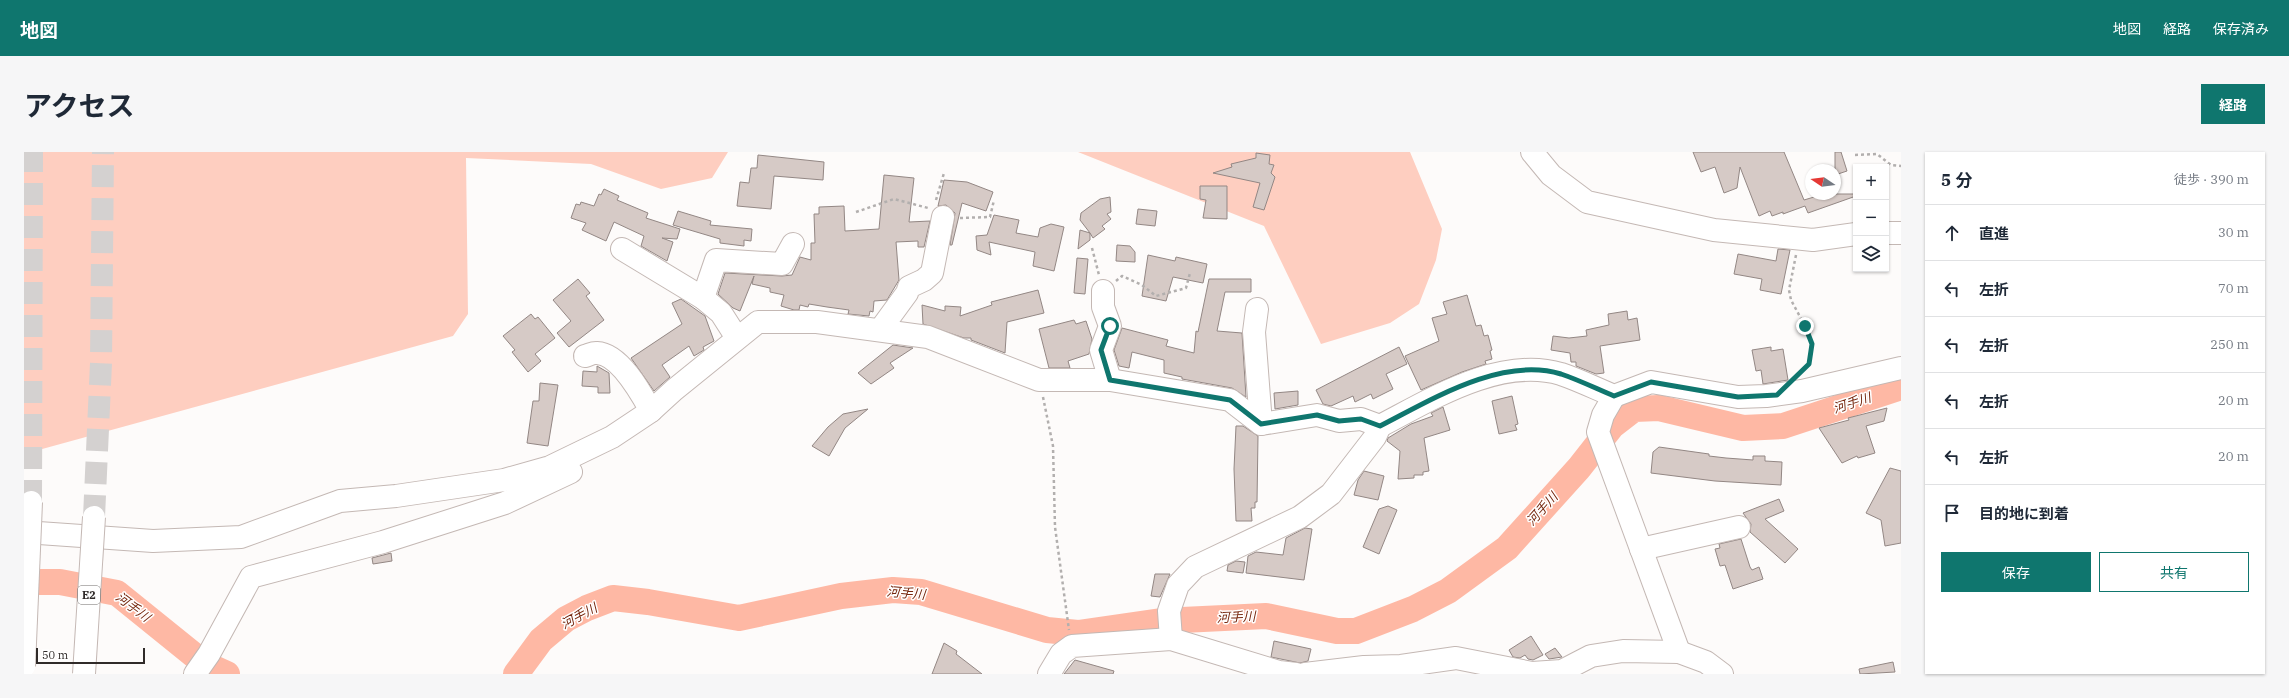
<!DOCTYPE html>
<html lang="ja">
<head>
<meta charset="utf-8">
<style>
	:root { --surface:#fff; --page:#f6f6f7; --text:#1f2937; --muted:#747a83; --line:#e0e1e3; --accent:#0f766e }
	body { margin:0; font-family:"IBM Plex Serif","Noto Sans JP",serif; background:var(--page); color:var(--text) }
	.controls { position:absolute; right:12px; top:12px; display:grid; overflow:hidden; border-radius:0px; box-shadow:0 1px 3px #0004 }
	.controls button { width:36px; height:36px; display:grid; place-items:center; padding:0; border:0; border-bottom:1px solid var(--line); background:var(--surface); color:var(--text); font:20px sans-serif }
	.compass { position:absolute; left:1781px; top:12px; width:36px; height:36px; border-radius:50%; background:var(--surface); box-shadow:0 1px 3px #0004; rotate:283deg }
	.scale { position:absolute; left:12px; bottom:10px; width:109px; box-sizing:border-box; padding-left:4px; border:2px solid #302b29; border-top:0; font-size:11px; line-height:14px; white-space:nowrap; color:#302b29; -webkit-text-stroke:3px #fff; paint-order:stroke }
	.stop { position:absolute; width:12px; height:12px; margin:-9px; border:3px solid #0f766e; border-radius:50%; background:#fff }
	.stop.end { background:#0f766e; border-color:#fff; box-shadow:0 1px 4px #0008 }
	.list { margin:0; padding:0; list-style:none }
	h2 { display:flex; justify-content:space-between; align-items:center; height:52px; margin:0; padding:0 16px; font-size:17px }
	h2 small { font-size:13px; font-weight:400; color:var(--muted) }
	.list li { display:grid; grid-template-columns:26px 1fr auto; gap:12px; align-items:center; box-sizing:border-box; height:56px; padding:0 16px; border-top:1px solid var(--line) }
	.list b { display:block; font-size:15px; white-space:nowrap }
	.list em { font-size:13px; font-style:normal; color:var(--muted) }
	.actions { display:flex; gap:8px; padding:12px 16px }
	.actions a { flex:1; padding:9px 0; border:1px solid var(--accent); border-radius:0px; text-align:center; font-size:14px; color:var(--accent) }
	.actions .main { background:var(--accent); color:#fff }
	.icon { flex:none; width:22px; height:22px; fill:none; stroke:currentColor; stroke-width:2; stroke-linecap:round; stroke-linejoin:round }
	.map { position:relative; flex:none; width:1877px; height:522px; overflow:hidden; border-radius:0px }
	header { display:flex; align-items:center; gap:24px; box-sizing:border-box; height:56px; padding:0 20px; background:var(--accent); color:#fff }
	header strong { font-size:19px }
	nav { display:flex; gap:22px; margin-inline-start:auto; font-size:14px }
	.intro { display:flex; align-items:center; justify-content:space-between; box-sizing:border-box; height:96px; padding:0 24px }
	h1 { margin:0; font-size:28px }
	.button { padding:10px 18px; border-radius:0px; background:var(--accent); color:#fff; font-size:14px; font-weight:700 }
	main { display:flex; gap:24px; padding:0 24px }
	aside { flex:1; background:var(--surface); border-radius:0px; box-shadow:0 1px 3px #0004 }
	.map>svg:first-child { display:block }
	.green { fill:#fecec0 }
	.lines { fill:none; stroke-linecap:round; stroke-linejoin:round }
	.river { stroke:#feb8a4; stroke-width:26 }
	.building { fill:#d6cac6; stroke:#938784 }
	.highway-tunnel { stroke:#d4d1d0; stroke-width:22; stroke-dasharray:22 11; stroke-linecap:butt }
	.minor-casing { stroke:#c4b8b4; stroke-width:24 }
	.path { stroke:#b2afae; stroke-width:2.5; stroke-dasharray:3 3; stroke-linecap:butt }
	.minor { stroke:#fff; stroke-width:22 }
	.highway-bridge-casing { stroke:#c4b8b4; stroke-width:24; stroke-linecap:butt }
	.highway-bridge { stroke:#fff; stroke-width:22 }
	.route { stroke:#0f766e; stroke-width:5 }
	.labels { text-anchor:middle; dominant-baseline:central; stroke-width:3; stroke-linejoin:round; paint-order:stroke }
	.shield { fill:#fff; stroke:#6e6b69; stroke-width:1 }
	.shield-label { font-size:11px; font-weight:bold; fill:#302b29 }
	.water-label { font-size:13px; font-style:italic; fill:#76270e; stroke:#fff }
</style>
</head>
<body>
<header>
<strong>地図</strong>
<nav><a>地図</a><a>経路</a><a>保存済み</a></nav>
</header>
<div class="intro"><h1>アクセス</h1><a class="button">経路</a></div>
<main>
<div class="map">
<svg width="1877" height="522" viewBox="0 0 1877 522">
	<rect width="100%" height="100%" fill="#fdfbfa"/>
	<!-- green -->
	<g class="green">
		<polygon points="0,0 704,0 688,26 637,37 567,12 442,6 444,162 429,184 0,302"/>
		<polygon points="1054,0 1386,0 1418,77 1412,108 1395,152 1366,171 1297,192 1240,74"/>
	</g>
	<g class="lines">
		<!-- river -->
		<g class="river">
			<polyline points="0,430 36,430 93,441 181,512 203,522"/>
			<polyline points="492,522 517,488 542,467 563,456 589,446 624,450 715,466 817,444 869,438 897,440 1023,478 1054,481 1137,469 1242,464 1313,479 1332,479 1389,457 1424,439 1483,396 1555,316 1588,274 1610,257 1635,256 1719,276 1759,274 1877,235"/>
		</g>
	</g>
	<!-- building -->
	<g class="building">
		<polygon points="1669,0 1760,0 1780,48 1800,42 1832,42 1832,44 1784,61 1781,54 1759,62 1759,60 1748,64 1746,59 1735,64 1716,15 1713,36 1700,41 1691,15 1677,20"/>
		<polygon points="1811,0 1817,0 1823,19 1811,23"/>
		<polygon points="1232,1 1246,3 1245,12 1250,13 1247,21 1251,25 1240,58 1229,55 1236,31 1189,21 1208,15 1207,12 1232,6"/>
		<polygon points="734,3 800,10 799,28 750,24 747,57 713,54 716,30 725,31 727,16 733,16"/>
		<polygon points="860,23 890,26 885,70 906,69 900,95 894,95 894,89 872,90 875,128 863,148 850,149 849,160 846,159 845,164 824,162 825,158 803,155 785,152 784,155 776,153 775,158 770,158 757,154 760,143 746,140 746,136 728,132 730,124 716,159 709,156 694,142 701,121 758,124 768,123 776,105 787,108 787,91 791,91 790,62 795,62 795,55 820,54 821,79 855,77"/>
		<polygon points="920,28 943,30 969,40 962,59 938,51 928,93 926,93 931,61 922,53 914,54"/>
		<polygon points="1176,34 1203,34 1203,67 1179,66 1182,48 1176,47"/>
		<polygon points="580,37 595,44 593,48 624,61 622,66 656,77 653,87 638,86 649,90 643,109 617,94 620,84 590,70 582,89 558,78 562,71 547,66 552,52 556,53 557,50 570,54 575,42 577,43"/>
		<polygon points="1086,45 1087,60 1083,62 1087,67 1078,74 1081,77 1069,86 1066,81 1066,88 1054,97 1056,78 1066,81 1056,68 1057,61 1076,47"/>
		<polygon points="1114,57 1133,59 1131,74 1112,72"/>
		<polygon points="654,59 687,69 686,73 728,77 727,89 720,88 720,94 696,91 696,87 649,73"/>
		<polygon points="970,63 995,68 992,81 1014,85 1016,76 1027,72 1040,75 1030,119 1009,114 1011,100 965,90 967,103 953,98 952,84 963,83"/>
		<polygon points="1093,93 1106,94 1111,100 1111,110 1092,109"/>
		<polygon points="1754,97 1766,98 1757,142 1736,138 1738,127 1710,122 1714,102 1752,109"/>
		<polygon points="1124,103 1151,109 1152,105 1183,112 1179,131 1149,125 1142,149 1118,144"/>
		<polygon points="1053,106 1064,107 1061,142 1050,141"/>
		<polygon points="554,127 566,141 562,144 580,168 545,195 533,181 547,169 529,148"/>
		<polygon points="1185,127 1227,127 1227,140 1201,140 1193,179 1218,181 1222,245 1208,236 1158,227 1158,225 1140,221 1140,208 1108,200 1105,216 1095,214 1090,198 1098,176 1144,188 1142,194 1170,201 1172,179 1174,180"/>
		<polygon points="1014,138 1020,161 983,170 981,201 947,188 947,186 940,186 899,172 898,153 921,159 921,154 937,155 936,164 968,153 967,150"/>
		<polygon points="1443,143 1452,174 1457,173 1460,184 1464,183 1468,198 1466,199 1468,207 1461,209 1462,212 1438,220 1397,238 1381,204 1415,189 1408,166 1423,162 1419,150"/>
		<polygon points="657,147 681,164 690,189 679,195 680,198 670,204 665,194 638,213 646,225 630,239 607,206 658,172 648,151"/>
		<polygon points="1603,159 1604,168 1613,166 1616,188 1576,194 1580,221 1572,222 1552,214 1552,210 1547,210 1546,201 1527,198 1529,184 1545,186 1563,184 1562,178 1585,173 1584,162"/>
		<polygon points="507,162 511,167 514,165 531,186 511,202 517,209 504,220 488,200 491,198 479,184"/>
		<polygon points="1050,168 1052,172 1062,169 1068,187 1065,202 1044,209 1046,216 1025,216 1015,177"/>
		<polygon points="869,193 889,196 866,211 870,216 847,232 834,221"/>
		<polygon points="1375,195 1383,212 1362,222 1369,237 1349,247 1347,242 1331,250 1329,244 1307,254 1299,252 1292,238"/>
		<polygon points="1747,195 1747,199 1759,197 1764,228 1739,232 1737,218 1732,219 1728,198"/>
		<polygon points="573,214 585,221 586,241 574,241 574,235 558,234 559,219 573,220"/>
		<polygon points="516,231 534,233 524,294 503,291 509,249 515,249"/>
		<polygon points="1274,239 1274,253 1251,257 1250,241"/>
		<polygon points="1488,244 1494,272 1491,273 1493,278 1475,282 1468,249"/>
		<polygon points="1419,255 1426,278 1400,286 1405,319 1399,320 1399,323 1390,323 1390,326 1374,327 1376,299 1363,289 1364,286 1387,272 1409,264 1407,261"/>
		<polygon points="1863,256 1860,269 1842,274 1851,301 1834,306 1833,304 1818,311 1795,276 1825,268 1824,266"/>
		<polygon points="844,257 821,276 805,304 788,294 804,275 819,262"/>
		<polygon points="1212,274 1219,274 1234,284 1233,350 1231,350 1231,356 1227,356 1228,369 1212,369 1210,317"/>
		<polygon points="1635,295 1685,302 1685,304 1702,306 1729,308 1729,304 1741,304 1741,309 1758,310 1757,333 1691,329 1627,321 1629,300"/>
		<polygon points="1866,316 1877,319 1877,391 1861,394 1857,368 1842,361"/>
		<polygon points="1340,319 1360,324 1354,348 1330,343 1334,328"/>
		<polygon points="1755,347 1760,359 1741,367 1774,397 1761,411 1726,380 1727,372 1719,361"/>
		<polygon points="1364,354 1373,358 1355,402 1339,395 1355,357"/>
		<polygon points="1281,376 1288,377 1280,428 1222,421 1224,404 1232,400 1259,403 1262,386"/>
		<polygon points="1717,387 1726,415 1728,418 1735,415 1739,427 1709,437 1701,413 1696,414 1691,397 1696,396 1695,392"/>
		<polygon points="367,401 368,409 349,412 348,406"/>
		<polygon points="1212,409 1221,410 1219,421 1203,419 1204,413"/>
		<polygon points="1131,422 1146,422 1136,445 1127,444"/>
		<polygon points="1507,484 1519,503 1509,508 1504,507 1501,503 1496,506 1489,505 1485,498"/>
		<polygon points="1250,489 1287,497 1284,509 1276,511 1247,505"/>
		<polygon points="920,491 933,499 932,502 958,522 908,522"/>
		<polygon points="1531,496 1538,505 1525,507 1521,502"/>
		<polygon points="1051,508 1090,519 1089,522 1040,522"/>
		<polygon points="1869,510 1871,520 1836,522 1835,517"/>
	</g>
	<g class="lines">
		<!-- highway-tunnel -->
		<g class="highway-tunnel">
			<polyline points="7,350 8,0"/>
			<polyline points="70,365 77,211 79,0"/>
		</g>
		<defs>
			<g id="minor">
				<polyline points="1508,0 1527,23 1563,50 1690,78 1789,88 1832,82"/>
				<polyline points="1862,81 1877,81"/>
				<polyline points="598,97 679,146 697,161 713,186"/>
				<polyline points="1079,139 1079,155 1086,174 1077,198 1086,228"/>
				<polyline points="679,146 692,108 758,112 769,92"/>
				<polyline points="1233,157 1230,180 1237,272"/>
				<polyline points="856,178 883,141 885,135 900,128 908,121 919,65"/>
				<path d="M561,204c4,-1 9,-4 12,-3 23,1 44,40 54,58"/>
				<polyline points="1590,244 1579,263 1574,280 1655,500"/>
				<path d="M0,380l129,9 88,-4 99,-36 56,-5 108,-16 46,-13 62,-30 39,-26 23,-21 84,-68h59l111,15 111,43h71l120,20 31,24 56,-9 22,6 22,-2 19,7c52,-27 120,-70 181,-52 18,6 36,15 53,22l37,-14 87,15 28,-1 36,-5 99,-23"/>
				<polyline points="1617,397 1715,375"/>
				<polyline points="1147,487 1145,459 1154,433 1171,415 1276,365 1307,342 1351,285 1356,274"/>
				<polyline points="171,522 185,502 227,425 359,390 481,351 547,320"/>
				<polyline points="1025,522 1037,502 1048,494 1147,487 1255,520 1272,522"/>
				<polyline points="1281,522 1340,515 1377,514 1432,506 1508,521 1538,519 1567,504 1599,499 1655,500 1682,510 1698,522"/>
			</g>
		</defs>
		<!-- minor casing -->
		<use href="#minor" class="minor-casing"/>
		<!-- path -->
		<g class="path">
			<polyline points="1831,3 1853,2 1867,13 1877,14"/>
			<polyline points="912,48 920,21"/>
			<polyline points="832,60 870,47 904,56"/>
			<polyline points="936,66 966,65 970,48"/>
			<polyline points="1068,96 1075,123"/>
			<polyline points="1772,103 1765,138 1767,148 1781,174 1788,193 1785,212 1776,220"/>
			<polyline points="1092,129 1098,124 1118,133 1132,144 1162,136 1166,121"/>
			<polyline points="1019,245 1029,294 1031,375 1045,478"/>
		</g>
		<!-- minor -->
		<use href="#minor" class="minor"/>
		<defs>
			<g id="highway-bridge">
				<polyline points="0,514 7,350"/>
				<polyline points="60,522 70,365"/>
			</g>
		</defs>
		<!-- highway-bridge casing -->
		<use href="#highway-bridge" class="highway-bridge-casing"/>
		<!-- highway-bridge -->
		<use href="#highway-bridge" class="highway-bridge"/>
	</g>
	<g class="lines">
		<!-- route -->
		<path class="route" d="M1086,174l-9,24 9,30 120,20 31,24 56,-9 22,6 22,-2 19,7c51,-26 121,-70 181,-52 18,6 36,15 53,22l37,-14 87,15 39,-2 32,-31 3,-20 -7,-18"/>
	</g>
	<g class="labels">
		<!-- shield labels -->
		<rect class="shield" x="54" y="434" width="22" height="18" rx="3"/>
		<g class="shield-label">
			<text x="65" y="443">E2</text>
		</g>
		<!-- water labels -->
		<g class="water-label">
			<text transform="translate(1828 251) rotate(-18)">河手川</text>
			<text transform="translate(1518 357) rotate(-48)">河手川</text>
			<text transform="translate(882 441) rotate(5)">河手川</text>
			<text transform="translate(109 455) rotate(37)">河手川</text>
			<text transform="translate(555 464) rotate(-28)">河手川</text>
			<text transform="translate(1212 465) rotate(-2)">河手川</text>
		</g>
	</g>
</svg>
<div class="controls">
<button>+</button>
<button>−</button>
<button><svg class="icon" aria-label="layers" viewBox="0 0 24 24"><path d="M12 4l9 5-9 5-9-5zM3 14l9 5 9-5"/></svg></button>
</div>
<svg class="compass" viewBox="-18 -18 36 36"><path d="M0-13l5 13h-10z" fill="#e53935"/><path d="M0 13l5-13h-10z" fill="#747a83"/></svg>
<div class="scale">50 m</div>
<div class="stop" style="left:1086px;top:174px"></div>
<div class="stop end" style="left:1781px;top:174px"></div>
</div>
<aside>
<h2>5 分<small>徒歩 · 390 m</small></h2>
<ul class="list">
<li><svg class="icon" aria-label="ahead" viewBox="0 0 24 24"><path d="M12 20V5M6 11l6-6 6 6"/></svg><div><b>直進</b></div><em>30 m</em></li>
<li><svg class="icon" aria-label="left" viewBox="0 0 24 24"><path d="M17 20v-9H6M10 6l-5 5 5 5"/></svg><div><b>左折</b></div><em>70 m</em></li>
<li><svg class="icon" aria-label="left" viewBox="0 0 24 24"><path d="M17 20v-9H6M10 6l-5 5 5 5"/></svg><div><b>左折</b></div><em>250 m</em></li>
<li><svg class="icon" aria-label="left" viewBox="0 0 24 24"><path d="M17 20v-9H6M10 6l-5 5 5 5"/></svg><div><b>左折</b></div><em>20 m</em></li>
<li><svg class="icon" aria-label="left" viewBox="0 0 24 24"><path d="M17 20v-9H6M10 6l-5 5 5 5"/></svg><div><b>左折</b></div><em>20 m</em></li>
<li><svg class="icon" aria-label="arrive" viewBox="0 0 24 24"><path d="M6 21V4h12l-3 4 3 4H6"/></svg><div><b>目的地に到着</b></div></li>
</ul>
<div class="actions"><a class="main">保存</a><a>共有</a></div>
</aside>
</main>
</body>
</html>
